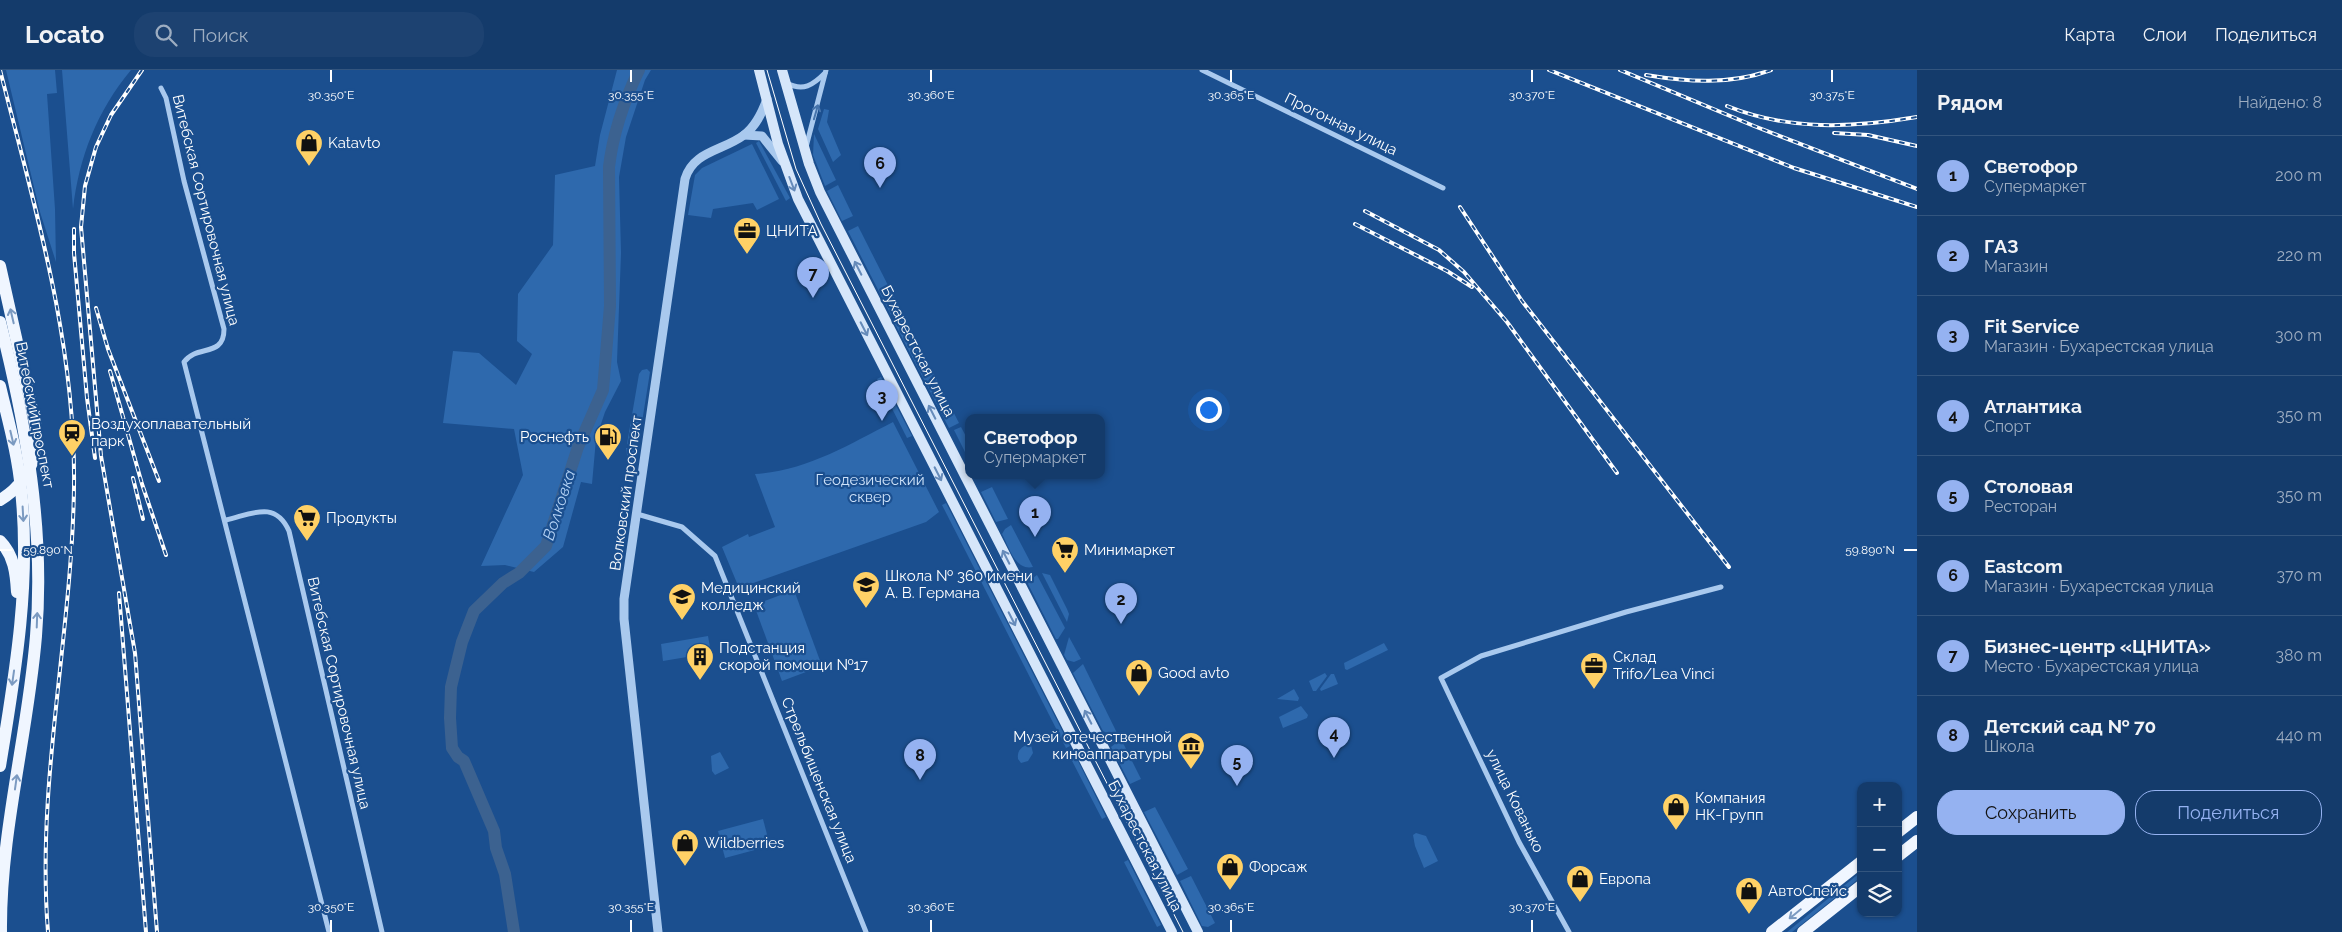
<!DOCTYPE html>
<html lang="ru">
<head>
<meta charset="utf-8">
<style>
	:root { --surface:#143b6b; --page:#1d4271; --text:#f1f3f6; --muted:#9dadc1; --line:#33557e; --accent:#95b2f1 }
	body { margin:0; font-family:Raleway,sans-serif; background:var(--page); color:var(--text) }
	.controls { position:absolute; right:15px; bottom:15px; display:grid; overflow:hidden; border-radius:10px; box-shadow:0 1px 4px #0004 }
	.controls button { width:45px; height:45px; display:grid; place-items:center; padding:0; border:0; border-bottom:1px solid var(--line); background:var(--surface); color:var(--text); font:25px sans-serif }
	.you { position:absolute; left:1208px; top:339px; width:18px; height:18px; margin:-12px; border:4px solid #fff; border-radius:50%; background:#1a73e8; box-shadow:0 0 0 8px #1a73e833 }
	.badge { display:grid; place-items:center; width:32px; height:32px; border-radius:50%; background:var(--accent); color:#111; font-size:16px; font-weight:700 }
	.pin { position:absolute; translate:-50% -41px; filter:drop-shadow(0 1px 2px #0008) }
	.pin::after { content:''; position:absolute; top:26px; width:18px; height:15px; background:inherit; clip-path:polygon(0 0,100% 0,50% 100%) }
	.popup { position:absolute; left:965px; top:344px; width:140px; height:65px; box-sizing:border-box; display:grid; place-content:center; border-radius:10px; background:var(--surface); filter:drop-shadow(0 1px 4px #0005); font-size:16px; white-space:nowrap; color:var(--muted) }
	.popup b { font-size:19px; color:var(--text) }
	.popup::after { content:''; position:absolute; left:50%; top:100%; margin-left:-10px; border:10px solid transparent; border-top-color:var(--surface) }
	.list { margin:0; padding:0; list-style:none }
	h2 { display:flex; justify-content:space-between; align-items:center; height:65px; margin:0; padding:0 20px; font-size:21px }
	h2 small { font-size:16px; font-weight:400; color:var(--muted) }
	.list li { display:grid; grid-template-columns:32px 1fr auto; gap:15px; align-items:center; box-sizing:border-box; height:80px; padding:0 20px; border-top:1px solid var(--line) }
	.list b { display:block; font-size:19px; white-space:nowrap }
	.list p { margin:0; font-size:16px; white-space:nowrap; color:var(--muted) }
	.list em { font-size:16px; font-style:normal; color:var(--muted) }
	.actions { display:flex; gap:10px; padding:15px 20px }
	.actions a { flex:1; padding:11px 0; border:1px solid var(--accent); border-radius:20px; text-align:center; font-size:18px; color:var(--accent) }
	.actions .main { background:var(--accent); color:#111 }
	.icon { flex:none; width:28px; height:28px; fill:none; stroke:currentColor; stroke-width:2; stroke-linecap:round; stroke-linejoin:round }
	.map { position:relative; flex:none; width:1917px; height:862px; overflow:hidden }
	header { display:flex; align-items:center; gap:30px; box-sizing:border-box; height:70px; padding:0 25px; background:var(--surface); border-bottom:1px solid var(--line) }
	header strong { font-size:24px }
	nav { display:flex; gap:28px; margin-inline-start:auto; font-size:18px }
	.search { width:350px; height:45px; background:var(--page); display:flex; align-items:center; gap:12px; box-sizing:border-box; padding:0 18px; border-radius:20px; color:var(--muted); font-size:19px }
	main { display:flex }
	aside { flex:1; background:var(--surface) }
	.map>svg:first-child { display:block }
	.green { fill:#2e69ad }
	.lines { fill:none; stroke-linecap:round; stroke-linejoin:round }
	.river { stroke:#3c6290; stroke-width:12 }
	.minor { stroke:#a9c9ee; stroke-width:5 }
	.tertiary { stroke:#a9c9ee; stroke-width:9 }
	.secondary { stroke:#d6e6fa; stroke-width:10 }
	.primary { stroke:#f0f6ff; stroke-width:12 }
	.tram { stroke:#fff; stroke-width:1 }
	.rail-casing { stroke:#fff; stroke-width:4 }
	.rail { stroke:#1b4f8f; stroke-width:2; stroke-dasharray:5.5; stroke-linecap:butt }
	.primary-bridge { stroke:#f0f6ff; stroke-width:12 }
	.oneway { stroke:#4674ac }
	.oneway2 { stroke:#668bba }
	.oneway3 { stroke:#7b9ac1 }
	.ticks { fill:none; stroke:#fff; stroke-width:2 }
	.labels { text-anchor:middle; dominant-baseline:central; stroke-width:4.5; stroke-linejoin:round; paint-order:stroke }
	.street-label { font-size:15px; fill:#fff; stroke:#1b4f8f }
	.poi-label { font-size:15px; fill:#fff; stroke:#1b4f8f; text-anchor:start }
	.park-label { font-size:15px; fill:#cfe3fa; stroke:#1b4f8f }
	.water-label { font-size:16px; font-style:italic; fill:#b5d3f5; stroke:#1b4f8f }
	.ticks-label { font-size:12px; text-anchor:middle; fill:#fff; stroke:#1b4f8f; stroke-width:4.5; stroke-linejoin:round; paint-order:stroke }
</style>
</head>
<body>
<header>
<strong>Locato</strong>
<div class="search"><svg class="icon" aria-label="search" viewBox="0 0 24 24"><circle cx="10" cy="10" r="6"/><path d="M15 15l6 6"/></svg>Поиск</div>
<nav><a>Карта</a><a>Слои</a><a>Поделиться</a></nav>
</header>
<main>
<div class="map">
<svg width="1917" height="862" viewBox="0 0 1917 862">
	<rect width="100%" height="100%" fill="#1b4f8f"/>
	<!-- green -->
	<g class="green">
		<polygon points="6,0 55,0 57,23 47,24 55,139 56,192 40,142"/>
		<path d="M62,0h69c-34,41 -52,87 -58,139z"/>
		<polygon points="617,0 651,0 645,10 626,67 619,107 621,183 617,292 621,311 605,342 596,369 592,414 581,412 563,477 534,502 505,495 481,496 523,405 514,359 443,353 453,281 479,283 516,315 532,284 517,271 518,224 553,175 555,105 595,96 600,65"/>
		<polygon points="824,39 829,40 827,52 841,85 833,92 818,59"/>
		<polygon points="814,64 836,110 825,116 813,85"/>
		<polygon points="759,71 790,128 786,131 756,73"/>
		<polygon points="752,74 779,129 757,140 753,133 713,139 711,148 688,145 695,105 702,98"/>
		<polygon points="838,115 853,146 842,151 827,121"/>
		<polygon points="858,156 900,239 891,245 848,161"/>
		<polygon points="905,248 959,353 949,358 895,254"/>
		<polygon points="647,299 650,302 635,396 628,391 626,378 629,378 629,375 627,374 639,304 642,300"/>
		<polygon points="881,307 912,366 907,368 877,309"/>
		<path d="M893,352l46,90 -13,10 -187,66 -17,-41 26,-13 1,3 26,-10 -20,-53c51,-3 93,-29 138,-52z"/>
		<polygon points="961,357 969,372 968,388 954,360"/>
		<polygon points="992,417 1008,449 996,452 981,422"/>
		<polygon points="946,433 1070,676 1066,678 942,435"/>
		<path d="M1011,455l22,42c-18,4 -24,-20 -31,-33l3,-5z"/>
		<polygon points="1042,503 1050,505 1067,539 1069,544 1067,552"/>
		<polygon points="1037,505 1065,558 1058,569 1056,569 1028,514 1030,510"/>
		<polygon points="794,520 822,596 782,611 754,535"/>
		<polygon points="708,566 711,583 663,591 661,574"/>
		<polygon points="1069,567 1081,589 1074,592 1067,590 1064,585"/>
		<polygon points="1384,573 1388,580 1347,600 1345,599 1344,593"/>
		<polygon points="1083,594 1117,663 1109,664 1103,661 1073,603"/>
		<polygon points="1325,603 1327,606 1316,621 1313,621 1309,611"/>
		<polygon points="1331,604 1334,604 1338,614 1321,621 1320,619"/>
		<polygon points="1294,619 1299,628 1298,631 1277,629"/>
		<polygon points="1301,636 1308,645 1307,648 1283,658 1279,647"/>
		<polygon points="1121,669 1141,709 1130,714 1111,677"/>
		<path d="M1026,675h5l2,8 -5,8 -7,2 -3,-4c-1,-7 2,-11 8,-14z"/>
		<polygon points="720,682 729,698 715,705 712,701 711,686"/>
		<polygon points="1074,683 1106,747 1102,749 1069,685"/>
		<polygon points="1155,737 1188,799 1177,805 1144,742"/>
		<polygon points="763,749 770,776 725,788 718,761"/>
		<polygon points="1416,763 1426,766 1438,791 1424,798 1415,776 1413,765"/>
		<polygon points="1128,790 1161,855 1157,857 1124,792"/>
		<polygon points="1861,802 1861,807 1792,862 1787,862"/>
		<polygon points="1191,806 1215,853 1208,857 1202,856 1180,811"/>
	</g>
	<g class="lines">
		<!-- river -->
		<path class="river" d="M514,862l-9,-58 -9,-26 -2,-17 -30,-70 -6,-4 -6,-9 -2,-30 1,-31 11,-45 12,-31 29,-28 16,-10 27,-27 32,-99 25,-57 7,-84 -1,-139c4,-34 15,-66 30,-97"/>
		<!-- minor -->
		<g class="minor">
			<polyline points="1202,0 1443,118"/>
			<path d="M787,13c16,9 26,2 38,-10"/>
			<path d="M161,18l5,10 18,83 40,148c0,29 -27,15 -40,33l145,570"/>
			<polyline points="806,77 826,0"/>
			<polyline points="637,444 682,457 715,486 866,862"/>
			<path d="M226,450c26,-6 49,-20 63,11l93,401"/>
			<polyline points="1569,862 1519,772 1441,608 1481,586 1626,542 1721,517"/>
		</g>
		<!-- tertiary -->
		<g class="tertiary">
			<polyline points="744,65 762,66 782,91"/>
			<path d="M658,862l-34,-313v-20l61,-420c8,-28 38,-28 59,-44 12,-9 18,-22 23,-36"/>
		</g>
		<!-- secondary -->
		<g class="secondary">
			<polyline points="759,0 778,74 798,129 1172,862"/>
			<polyline points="782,0 809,94 820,122 1198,862"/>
		</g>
		<!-- primary -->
		<g class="primary">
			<polyline points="0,196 36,357 34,387"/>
			<path d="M0,252c26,103 45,207 36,314 -8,98 -36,197 -35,296"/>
			<path d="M0,316c8,34 18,69 21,104 10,92 -6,185 -21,276"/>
			<path d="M0,471c14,14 16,33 17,51"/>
			<polyline points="1898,762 1917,747"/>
			<polyline points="1898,786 1917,771"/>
			<polyline points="1772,862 1861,792"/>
			<polyline points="1803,862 1861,816"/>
		</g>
		<!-- tram -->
		<polyline class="tram" points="767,0 796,99 821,154 1183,862"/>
		<defs>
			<g id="rail">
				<path d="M0,0c35,138 76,274 74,417 -2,148 -38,296 -26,445"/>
				<polyline points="142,0 111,45 96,77 85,116 81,157 101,386 135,583 157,862"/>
				<polyline points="1549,0 1794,98 1917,137"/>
				<polyline points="1620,0 1754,56 1917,119"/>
				<path d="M1646,5c42,7 84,10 125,-5"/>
				<path d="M1727,36c62,25 125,22 190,11"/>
				<polyline points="1834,63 1868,65 1917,76"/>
				<polyline points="1460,137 1522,231 1729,497"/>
				<polyline points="1365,141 1439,180 1464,202 1507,252 1617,403"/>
				<polyline points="1355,154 1447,201 1472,217"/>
				<polyline points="74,159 74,183 87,328 95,388"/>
				<polyline points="96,238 108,279 159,411"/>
				<polyline points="110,301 142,414 166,485"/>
				<polyline points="133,408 143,449"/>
				<polyline points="119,523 146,862"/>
			</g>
		</defs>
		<!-- rail casing -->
		<use href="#rail" class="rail-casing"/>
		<!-- rail -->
		<use href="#rail" class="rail"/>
		<!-- primary-bridge -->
		<path class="primary-bridge" d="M0,430c17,-10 28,-24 34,-43"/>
	</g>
	<!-- one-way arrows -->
	<defs><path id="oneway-shaft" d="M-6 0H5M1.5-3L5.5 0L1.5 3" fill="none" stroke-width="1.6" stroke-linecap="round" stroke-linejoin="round" transform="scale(1.25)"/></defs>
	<use class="oneway" href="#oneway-shaft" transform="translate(816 42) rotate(-74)"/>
	<g class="oneway2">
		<use href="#oneway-shaft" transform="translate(792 114) rotate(69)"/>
		<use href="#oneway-shaft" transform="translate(858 198) rotate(-117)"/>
		<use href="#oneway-shaft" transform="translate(864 259) rotate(63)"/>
		<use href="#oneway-shaft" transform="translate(932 342) rotate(-117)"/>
		<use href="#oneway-shaft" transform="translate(938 404) rotate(63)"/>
		<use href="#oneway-shaft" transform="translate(1006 487) rotate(-117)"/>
		<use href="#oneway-shaft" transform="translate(1012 549) rotate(63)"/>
		<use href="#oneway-shaft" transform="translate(1088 647) rotate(-117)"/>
	</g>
	<g class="oneway3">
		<use href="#oneway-shaft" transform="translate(12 246) rotate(-103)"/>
		<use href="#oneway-shaft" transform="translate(12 368) rotate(77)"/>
		<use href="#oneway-shaft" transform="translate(23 444) rotate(87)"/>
		<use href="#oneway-shaft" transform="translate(37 550) rotate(-88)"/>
		<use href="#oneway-shaft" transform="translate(13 608) rotate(98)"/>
		<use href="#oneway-shaft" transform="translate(16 712) rotate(-82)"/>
		<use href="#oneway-shaft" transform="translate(1795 844) rotate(141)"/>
	</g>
	<!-- ticks -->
	<path class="ticks" d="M331,0v12M631,0v12M931,0v12M1231,0v12M1532,0v12M1832,0v12M0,480h12M1904,480h13M331,850v12M631,850v12M931,850v12M1231,850v12M1532,850v12"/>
	<!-- icons -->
	<defs>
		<symbol id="shop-pin" viewBox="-11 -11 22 30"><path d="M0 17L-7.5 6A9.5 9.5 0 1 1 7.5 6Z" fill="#ffd166" stroke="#1b4f8f"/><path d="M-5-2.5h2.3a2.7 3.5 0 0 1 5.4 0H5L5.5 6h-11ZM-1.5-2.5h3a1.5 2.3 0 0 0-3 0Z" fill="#111"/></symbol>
		<symbol id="office-pin" viewBox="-11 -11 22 30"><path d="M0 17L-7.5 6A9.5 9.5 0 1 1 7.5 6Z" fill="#ffd166" stroke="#1b4f8f"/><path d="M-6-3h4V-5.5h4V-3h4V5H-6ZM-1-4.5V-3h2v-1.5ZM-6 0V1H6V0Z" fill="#111"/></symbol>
		<symbol id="station-pin" viewBox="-11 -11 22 30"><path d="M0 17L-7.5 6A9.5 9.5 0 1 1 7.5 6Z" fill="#ffd166" stroke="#1b4f8f"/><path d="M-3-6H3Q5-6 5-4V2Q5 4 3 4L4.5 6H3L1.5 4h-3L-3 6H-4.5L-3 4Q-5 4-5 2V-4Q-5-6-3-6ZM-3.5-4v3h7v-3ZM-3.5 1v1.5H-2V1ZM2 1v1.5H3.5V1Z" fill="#111"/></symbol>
		<symbol id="fuel-pin" viewBox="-11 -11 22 30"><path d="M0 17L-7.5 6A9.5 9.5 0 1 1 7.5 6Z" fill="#ffd166" stroke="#1b4f8f"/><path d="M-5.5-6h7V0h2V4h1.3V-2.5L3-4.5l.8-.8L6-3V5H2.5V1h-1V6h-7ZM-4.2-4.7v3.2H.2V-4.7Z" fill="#111"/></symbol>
		<symbol id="supermarket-pin" viewBox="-11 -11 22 30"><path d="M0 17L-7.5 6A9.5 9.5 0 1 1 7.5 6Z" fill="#ffd166" stroke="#1b4f8f"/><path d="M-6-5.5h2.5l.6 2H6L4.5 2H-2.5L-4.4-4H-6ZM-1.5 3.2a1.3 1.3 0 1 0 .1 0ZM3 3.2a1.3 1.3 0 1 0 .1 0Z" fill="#111"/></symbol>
		<symbol id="school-pin" viewBox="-11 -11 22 30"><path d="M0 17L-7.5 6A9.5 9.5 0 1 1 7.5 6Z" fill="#ffd166" stroke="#1b4f8f"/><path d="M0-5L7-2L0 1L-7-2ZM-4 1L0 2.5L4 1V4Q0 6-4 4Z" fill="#111"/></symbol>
		<symbol id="university-pin" viewBox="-11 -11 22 30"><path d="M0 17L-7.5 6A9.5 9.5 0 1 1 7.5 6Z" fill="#ffd166" stroke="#1b4f8f"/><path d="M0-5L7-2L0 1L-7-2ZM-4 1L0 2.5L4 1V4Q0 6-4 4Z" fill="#111"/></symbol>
		<symbol id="building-pin" viewBox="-11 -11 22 30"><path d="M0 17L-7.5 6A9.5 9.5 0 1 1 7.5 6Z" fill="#ffd166" stroke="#1b4f8f"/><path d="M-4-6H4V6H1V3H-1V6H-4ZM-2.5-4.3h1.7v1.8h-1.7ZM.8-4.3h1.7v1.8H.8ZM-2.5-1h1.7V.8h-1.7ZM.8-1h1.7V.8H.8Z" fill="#111"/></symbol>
		<symbol id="museum-pin" viewBox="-11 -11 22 30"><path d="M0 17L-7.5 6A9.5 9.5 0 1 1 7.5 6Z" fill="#ffd166" stroke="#1b4f8f"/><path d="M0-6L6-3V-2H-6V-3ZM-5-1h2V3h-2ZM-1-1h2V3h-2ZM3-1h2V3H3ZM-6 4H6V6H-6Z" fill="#111"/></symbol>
	</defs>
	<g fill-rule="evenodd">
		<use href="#shop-pin" x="293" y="57" width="32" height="43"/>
		<use href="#office-pin" x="731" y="145" width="32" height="43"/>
		<use href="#station-pin" x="56" y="347" width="32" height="43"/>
		<use href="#fuel-pin" x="592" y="351" width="32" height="43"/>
		<use href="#supermarket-pin" x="291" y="432" width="32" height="43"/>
		<use href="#supermarket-pin" x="1049" y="464" width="32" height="43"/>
		<use href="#school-pin" x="850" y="499" width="32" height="43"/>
		<use href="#university-pin" x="666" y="511" width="32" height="43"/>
		<use href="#building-pin" x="684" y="571" width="32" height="43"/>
		<use href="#office-pin" x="1578" y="580" width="32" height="43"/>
		<use href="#shop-pin" x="1123" y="587" width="32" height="43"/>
		<use href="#museum-pin" x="1175" y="660" width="32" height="43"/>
		<use href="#shop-pin" x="1660" y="721" width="32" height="43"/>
		<use href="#shop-pin" x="669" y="757" width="32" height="43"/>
		<use href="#shop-pin" x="1214" y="781" width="32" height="43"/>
		<use href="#shop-pin" x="1564" y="793" width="32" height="43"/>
		<use href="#shop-pin" x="1733" y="805" width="32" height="43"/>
	</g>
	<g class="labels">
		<!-- street labels -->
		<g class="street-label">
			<text transform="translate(1341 54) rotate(26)">Прогонная улица</text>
			<text transform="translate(206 140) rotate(76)">Витебская Сортировочная улица</text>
			<text transform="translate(918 281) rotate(63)">Бухарестская улица</text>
			<text transform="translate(35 345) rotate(79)">Витебский проспект</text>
			<text transform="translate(626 423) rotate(-82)">Волковский проспект</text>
			<text transform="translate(339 623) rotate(77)">Витебская Сортировочная улица</text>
			<text transform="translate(819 710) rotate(68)">Стрельбищенская улица</text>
			<text transform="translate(1515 731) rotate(64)">улица Кованько</text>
			<text transform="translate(1145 776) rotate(63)">Бухарестская улица</text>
		</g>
		<!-- poi labels -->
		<g class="poi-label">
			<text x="328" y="73">Katavto</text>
			<text x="766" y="161">ЦНИТА</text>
			<text x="91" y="354">Воздухоплавательный<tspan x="91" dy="17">парк</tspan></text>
			<text x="589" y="367" text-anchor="end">Роснефть</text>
			<text x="326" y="448">Продукты</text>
			<text x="1084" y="480">Минимаркет</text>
			<text x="885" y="506">Школа № 360 имени<tspan x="885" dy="17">А. В. Германа</tspan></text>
			<text x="701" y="518">Медицинский<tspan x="701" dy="17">колледж</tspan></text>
			<text x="719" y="578">Подстанция<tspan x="719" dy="17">скорой помощи №17</tspan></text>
			<text x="1613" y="587">Склад<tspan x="1613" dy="17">Trifo/Lea Vinci</tspan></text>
			<text x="1158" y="603">Good avto</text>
			<text x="1172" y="667" text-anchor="end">Музей отечественной<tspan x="1172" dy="17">киноаппаратуры</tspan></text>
			<text x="1695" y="728">Компания<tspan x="1695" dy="17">НК-Групп</tspan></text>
			<text x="704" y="773">Wildberries</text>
			<text x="1249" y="797">Форсаж</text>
			<text x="1599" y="809">Европа</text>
			<text x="1768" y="821">АвтоСпейс</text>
		</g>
		<!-- park labels -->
		<g class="park-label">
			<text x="870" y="410">Геодезический<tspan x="870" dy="17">сквер</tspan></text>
		</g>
		<!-- water labels -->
		<g class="water-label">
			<text transform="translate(559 435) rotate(-72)">Волковка</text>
		</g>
	</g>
	<g class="ticks-label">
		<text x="331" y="29">30.350°E</text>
		<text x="631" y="29">30.355°E</text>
		<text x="931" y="29">30.360°E</text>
		<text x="1231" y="29">30.365°E</text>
		<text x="1532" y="29">30.370°E</text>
		<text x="1832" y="29">30.375°E</text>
		<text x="48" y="484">59.890°N</text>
		<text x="1870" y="484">59.890°N</text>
		<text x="331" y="841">30.350°E</text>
		<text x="631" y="841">30.355°E</text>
		<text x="931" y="841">30.360°E</text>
		<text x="1231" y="841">30.365°E</text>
		<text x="1532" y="841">30.370°E</text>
	</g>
</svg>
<div class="controls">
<button>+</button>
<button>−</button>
<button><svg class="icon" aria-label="layers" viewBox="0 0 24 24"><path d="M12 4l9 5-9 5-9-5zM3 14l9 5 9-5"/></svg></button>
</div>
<div class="you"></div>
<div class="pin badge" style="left:1035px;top:467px">1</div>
<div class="popup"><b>Светофор</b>Супермаркет</div>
<div class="pin badge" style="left:1121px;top:554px">2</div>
<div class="pin badge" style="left:882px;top:351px">3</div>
<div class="pin badge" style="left:1334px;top:688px">4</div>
<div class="pin badge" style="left:1237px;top:716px">5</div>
<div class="pin badge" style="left:880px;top:118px">6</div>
<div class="pin badge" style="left:813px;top:228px">7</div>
<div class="pin badge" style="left:920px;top:710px">8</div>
</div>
<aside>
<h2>Рядом<small>Найдено: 8</small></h2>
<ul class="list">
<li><span class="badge">1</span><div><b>Светофор</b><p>Супермаркет</p></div><em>200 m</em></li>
<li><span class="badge">2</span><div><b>ГАЗ</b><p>Магазин</p></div><em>220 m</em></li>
<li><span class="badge">3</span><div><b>Fit Service</b><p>Магазин · Бухарестская улица</p></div><em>300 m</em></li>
<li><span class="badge">4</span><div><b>Атлантика</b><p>Спорт</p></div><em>350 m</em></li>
<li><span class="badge">5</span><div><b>Столовая</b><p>Ресторан</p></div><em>350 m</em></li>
<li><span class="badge">6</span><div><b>Eastcom</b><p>Магазин · Бухарестская улица</p></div><em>370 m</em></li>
<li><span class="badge">7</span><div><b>Бизнес-центр «ЦНИТА»</b><p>Место · Бухарестская улица</p></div><em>380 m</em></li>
<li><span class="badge">8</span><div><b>Детский сад № 70</b><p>Школа</p></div><em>440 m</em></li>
</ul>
<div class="actions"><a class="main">Сохранить</a><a>Поделиться</a></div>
</aside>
</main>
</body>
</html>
